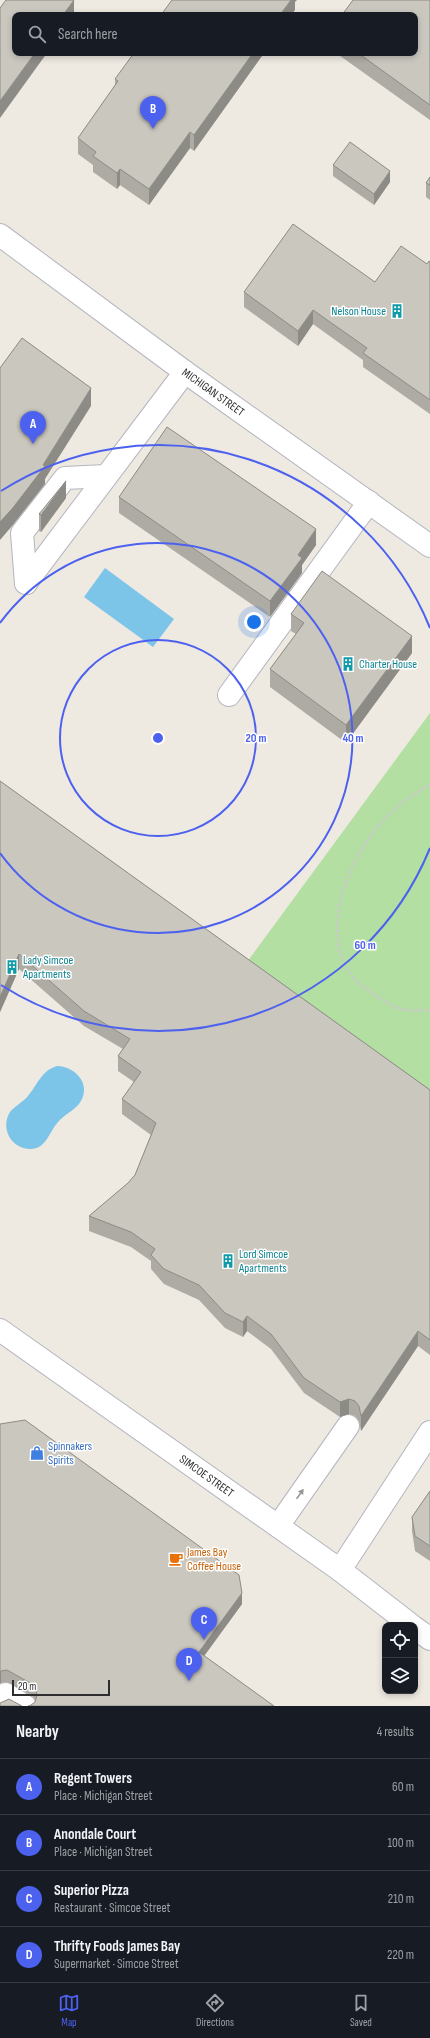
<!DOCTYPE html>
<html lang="en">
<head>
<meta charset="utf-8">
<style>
	:root { --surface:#171b24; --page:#20242c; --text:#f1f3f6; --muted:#9ea1a6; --line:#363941; --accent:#4d61ef }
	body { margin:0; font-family:"Sofia Sans Condensed",sans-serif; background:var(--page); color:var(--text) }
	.controls { position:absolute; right:12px; bottom:12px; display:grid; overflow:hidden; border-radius:8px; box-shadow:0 2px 6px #0003 }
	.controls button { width:36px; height:36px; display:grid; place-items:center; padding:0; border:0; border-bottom:1px solid var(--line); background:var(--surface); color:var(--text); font:20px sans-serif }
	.scale { position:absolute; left:12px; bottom:10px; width:98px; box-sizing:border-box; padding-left:4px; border:2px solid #2e2e2e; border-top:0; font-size:11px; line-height:14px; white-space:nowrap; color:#2e2e2e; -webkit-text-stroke:3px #fff; paint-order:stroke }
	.you { position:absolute; left:254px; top:622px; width:14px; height:14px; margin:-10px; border:3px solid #fff; border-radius:50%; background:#1a73e8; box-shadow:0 0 0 6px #1a73e833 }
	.badge { display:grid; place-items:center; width:26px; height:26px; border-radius:50%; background:var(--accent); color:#fff; font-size:13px; font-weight:700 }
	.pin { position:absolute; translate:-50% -33px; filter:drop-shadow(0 1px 2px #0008) }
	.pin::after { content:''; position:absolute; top:21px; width:14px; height:12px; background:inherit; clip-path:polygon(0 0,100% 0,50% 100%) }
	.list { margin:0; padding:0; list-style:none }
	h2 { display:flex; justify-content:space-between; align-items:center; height:52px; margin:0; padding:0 16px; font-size:17px }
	h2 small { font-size:13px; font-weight:400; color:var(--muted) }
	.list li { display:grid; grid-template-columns:26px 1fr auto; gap:12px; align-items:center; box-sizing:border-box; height:56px; padding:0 16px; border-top:1px solid var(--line) }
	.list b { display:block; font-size:15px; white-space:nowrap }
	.list p { margin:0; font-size:13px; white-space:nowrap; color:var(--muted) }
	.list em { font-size:13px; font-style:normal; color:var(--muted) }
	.icon { flex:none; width:22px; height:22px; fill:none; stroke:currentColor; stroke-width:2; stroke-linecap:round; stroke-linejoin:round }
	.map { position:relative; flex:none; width:430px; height:1706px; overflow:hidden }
	.search { position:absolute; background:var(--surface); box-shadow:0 2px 6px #0003; left:12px; right:12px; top:12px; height:44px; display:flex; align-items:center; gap:10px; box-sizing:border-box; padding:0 14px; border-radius:8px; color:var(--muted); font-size:15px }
	.sheet { height:276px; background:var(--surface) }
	nav { display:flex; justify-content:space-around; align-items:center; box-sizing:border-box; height:56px; border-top:1px solid var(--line); background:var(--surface); font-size:11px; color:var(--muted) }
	nav a { display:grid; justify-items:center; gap:2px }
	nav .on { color:var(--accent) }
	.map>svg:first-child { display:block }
	.green { fill:#b3e0a2 }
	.water { fill:#7cc5e8 }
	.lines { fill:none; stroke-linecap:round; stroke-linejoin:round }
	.minor-casing { stroke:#b4b6c0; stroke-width:24 }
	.path { stroke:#c9c9c9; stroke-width:2.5; stroke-dasharray:3 2; stroke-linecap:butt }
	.minor { stroke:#fff; stroke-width:22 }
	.wall { fill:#aeaba4 }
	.shaded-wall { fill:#8d8b86 }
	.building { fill:#cac7bf; stroke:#8d8b86 }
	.oneway { fill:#969696 }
	.ring { fill:none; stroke:#4d61ef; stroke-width:2 }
	.labels { text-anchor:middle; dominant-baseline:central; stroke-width:3; stroke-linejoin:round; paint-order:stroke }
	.culture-label { font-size:12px; fill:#0d838f; stroke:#fff; text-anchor:start }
	.street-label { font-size:12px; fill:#2e2e2e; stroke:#fff }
	.shop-label { font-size:12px; fill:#366cbe; stroke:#fff; text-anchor:start }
	.food-label { font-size:12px; fill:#c56008; stroke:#fff; text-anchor:start }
	.centre { fill:#4d61ef; stroke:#fff; stroke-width:2 }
	.ring-label { font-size:12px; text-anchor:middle; font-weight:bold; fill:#4d61ef; stroke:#fff; stroke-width:3; stroke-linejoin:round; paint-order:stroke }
</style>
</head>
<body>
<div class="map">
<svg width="430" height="1706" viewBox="0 0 430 1706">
	<rect width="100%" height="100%" fill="#eee9e1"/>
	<!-- green -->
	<polygon class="green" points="430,713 430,1101 244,966"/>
	<!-- water -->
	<g class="water">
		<polygon points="105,568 174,619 153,647 84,597"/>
		<path d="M57,1066c19,0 36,20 22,38 -6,7 -15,11 -21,18 -9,10 -12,28 -29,27 -18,-1 -29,-21 -19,-37 5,-6 13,-10 18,-16 10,-12 13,-25 29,-30z"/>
	</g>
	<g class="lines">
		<defs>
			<g id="minor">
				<path id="s1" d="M0,235l185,137 245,174"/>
				<polyline points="26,583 185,372"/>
				<polyline points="26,583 22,533 65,478 106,476"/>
				<polyline points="229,695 369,502"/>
				<path id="s2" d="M0,1330l340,240 71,55"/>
				<polyline points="278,1526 348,1426"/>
				<polyline points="340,1570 430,1432"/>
				<polyline points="415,1628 430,1639"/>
				<polyline points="0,1702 6,1694 25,1706"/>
			</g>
		</defs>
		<!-- minor casing -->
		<use href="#minor" class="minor-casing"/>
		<!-- path -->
		<path class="path" d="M430,784c-19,12 -37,24 -52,42 -32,40 -60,107 -24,153 4,5 12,9 17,13 10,7 22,16 35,18 8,1 16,0 24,0"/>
		<!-- minor -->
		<use href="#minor" class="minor"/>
	</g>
	<!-- wall -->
	<g class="wall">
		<polygon points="430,0 430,120 336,53 415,53"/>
		<polygon points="264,53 194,151 190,148 149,205 120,185 117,189 93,172 93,165 78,154 78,138 115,86 115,79"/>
		<polygon points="333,165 390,182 374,205 333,176"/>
		<polygon points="430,177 430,200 426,197 426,183"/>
		<polygon points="430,262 430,414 363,367 363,360 313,324 298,346 244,307 244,292 375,282 427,264"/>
		<polygon points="119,497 316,545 302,565 302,573 270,617 119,513"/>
		<polygon points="66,498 41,532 39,531 39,514"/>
		<polygon points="291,614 412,653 346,743 270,687 270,669 296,634 291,631"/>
		<polygon points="0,781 430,1090 430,1355 418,1346 361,1431 359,1421 355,1416 349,1414 340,1417 304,1393 271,1349 247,1331 243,1337 225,1328 199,1300 164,1284 151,1269 151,1261 131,1247 89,1231 89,1216 128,1183 135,1175 151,1135 122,1114 122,1099 134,1082 118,1071 118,1056 123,1049 84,1026 19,969 0,1012"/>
		<polygon points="0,1424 242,1604 204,1656 31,1705 35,1702 36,1700 32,1696 7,1682 1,1683"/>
		<polygon points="430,1491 430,1561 415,1551 412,1531 412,1517"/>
	</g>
	<!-- shaded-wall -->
	<g class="shaded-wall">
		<polygon points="74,0 74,15 63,15"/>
		<polygon points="291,0 297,0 295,2 295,10 291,15 280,15"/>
		<polygon points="35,53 47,53 0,118 0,101"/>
		<polygon points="253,53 264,53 194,151 194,135"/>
		<polygon points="190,132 190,148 149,205 149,189"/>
		<polygon points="120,169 120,185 117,189 117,173"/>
		<polygon points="390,171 390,182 374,205 374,194"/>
		<polygon points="313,310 313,324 298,346 298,331"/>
		<polygon points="91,388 91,406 45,479 45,484 12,526 0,540 0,522 43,465"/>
		<polygon points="66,481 66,498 41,532 41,515"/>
		<polygon points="316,529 316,545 302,565 302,573 270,617 270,601 298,555"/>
		<polygon points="412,636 412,653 346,743 346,725"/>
		<polygon points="19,954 19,969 0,1012 0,997"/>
		<polygon points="247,1316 247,1331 243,1337 243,1322"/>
		<polygon points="418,1331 418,1346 361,1431 361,1416"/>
		<polygon points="349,1399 349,1414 340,1417 340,1402"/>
		<polygon points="242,1593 242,1604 199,1663 199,1652"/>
		<polygon points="1,1671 1,1683 0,1683 0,1672"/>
	</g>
	<!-- building -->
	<g class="building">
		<polygon points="6,0 74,0 63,15 15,15 15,53 35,53 0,101 0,8"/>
		<polygon points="172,0 291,0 280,15 161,15"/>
		<polygon points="353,0 430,0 430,105 358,53 415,53 415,15 342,15"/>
		<polygon points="134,53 253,53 194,135 190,132 149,189 120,169 117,173 93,156 96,152 78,138 118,81 115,79"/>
		<polygon points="350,142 390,171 374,194 333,165"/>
		<polygon points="430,177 430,185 426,183"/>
		<polygon points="293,224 375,282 401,246 427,264 429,261 430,262 430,400 363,353 367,348 313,310 298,331 244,292"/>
		<polygon points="22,338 91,388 43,465 45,466 12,509 0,522 0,368"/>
		<polygon points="167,427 316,529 298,555 302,558 270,601 119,497"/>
		<polygon points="66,481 41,515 39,514"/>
		<polygon points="322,571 412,636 346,725 270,669 304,623 291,614"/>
		<polygon points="0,781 430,1090 430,1340 418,1331 361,1416 359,1406 355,1401 349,1399 340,1402 304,1378 271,1334 247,1316 243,1322 225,1313 199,1285 164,1269 151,1255 155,1249 131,1232 89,1216 128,1183 135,1175 156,1123 122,1099 141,1072 118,1056 130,1039 84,1011 19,954 0,997"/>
		<polygon points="25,1420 239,1575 242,1593 199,1652 274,1706 28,1706 31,1705 35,1702 37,1695 36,1689 32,1684 7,1670 1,1671 0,1672 0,1424"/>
		<polygon points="430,1491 430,1546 415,1536 412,1517"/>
		<polygon points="9,1699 22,1706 0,1706 0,1703"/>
	</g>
	<!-- one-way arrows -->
	<defs><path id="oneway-solid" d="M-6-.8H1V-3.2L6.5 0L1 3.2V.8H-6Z"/></defs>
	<use class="oneway" href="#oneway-solid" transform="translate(300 1494) rotate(-55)"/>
	<!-- distance rings -->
	<g class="ring">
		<circle cx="158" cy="738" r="98"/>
		<path d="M0 623A195 195 0 1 1 0 853"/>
		<path d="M430 848A293 293 0 0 1 1 985M1 491A293 293 0 0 1 430 628"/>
	</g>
	<!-- icons -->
	<defs>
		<symbol id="building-bare" viewBox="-9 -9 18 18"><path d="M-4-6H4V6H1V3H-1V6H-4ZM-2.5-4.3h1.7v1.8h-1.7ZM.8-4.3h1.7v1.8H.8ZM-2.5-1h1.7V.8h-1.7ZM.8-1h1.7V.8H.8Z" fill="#0f9aa8" stroke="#fff" stroke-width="2.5" paint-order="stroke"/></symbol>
		<symbol id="shop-bare" viewBox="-9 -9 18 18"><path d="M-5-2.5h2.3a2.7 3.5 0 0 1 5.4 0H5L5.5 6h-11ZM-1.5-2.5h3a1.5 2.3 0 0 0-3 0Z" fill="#3f7fe0" stroke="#fff" stroke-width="2.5" paint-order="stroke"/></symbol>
		<symbol id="cafe-bare" viewBox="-9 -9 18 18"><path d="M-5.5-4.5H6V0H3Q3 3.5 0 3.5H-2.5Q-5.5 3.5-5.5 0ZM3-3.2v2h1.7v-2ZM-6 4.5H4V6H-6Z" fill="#e8710a" stroke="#fff" stroke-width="2.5" paint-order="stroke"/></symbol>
	</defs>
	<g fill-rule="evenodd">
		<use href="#building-bare" x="387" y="301" width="20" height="20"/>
		<use href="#building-bare" x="338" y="654" width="20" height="20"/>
		<use href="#building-bare" x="2" y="957" width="20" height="20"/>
		<use href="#building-bare" x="218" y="1251" width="20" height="20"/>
		<use href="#shop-bare" x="27" y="1443" width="20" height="20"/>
		<use href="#cafe-bare" x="166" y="1549" width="20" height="20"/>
	</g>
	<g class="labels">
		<!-- culture labels -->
		<g class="culture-label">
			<text x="386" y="311" text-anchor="end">Nelson House</text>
			<text x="359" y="664">Charter House</text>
			<text x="23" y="960">Lady Simcoe<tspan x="23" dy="14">Apartments</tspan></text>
			<text x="239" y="1254">Lord Simcoe<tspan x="239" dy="14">Apartments</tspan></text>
		</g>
		<!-- street labels -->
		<g class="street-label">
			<text stroke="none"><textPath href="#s1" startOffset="265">MICHIGAN STREET</textPath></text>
			<text stroke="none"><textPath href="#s2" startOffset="253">SIMCOE STREET</textPath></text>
		</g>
		<!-- shop labels -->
		<g class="shop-label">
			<text x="48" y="1446">Spinnakers<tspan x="48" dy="14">Spirits</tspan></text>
		</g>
		<!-- food labels -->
		<g class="food-label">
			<text x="187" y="1552">James Bay<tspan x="187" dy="14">Coffee House</tspan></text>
		</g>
	</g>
	<circle cx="158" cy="738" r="6" class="centre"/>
	<g class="ring-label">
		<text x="256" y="742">20 m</text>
		<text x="353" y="742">40 m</text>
		<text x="365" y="949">60 m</text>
	</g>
</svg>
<div class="controls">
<button><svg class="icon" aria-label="locate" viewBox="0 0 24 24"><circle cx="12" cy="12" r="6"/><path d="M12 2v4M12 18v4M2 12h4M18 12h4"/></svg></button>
<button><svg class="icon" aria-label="layers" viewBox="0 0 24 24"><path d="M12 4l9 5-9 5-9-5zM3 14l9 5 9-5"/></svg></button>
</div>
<div class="scale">20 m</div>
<div class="you"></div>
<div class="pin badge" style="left:33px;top:444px">A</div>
<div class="pin badge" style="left:153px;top:129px">B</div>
<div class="pin badge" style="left:204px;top:1640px">C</div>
<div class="pin badge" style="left:189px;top:1681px">D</div>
<div class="search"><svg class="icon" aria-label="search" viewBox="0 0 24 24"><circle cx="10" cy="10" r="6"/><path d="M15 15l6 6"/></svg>Search here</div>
</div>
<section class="sheet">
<h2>Nearby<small>4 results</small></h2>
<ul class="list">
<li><span class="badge">A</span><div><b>Regent Towers</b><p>Place · Michigan Street</p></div><em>60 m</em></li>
<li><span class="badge">B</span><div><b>Anondale Court</b><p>Place · Michigan Street</p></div><em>100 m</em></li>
<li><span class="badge">C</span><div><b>Superior Pizza</b><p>Restaurant · Simcoe Street</p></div><em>210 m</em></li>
<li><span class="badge">D</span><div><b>Thrifty Foods James Bay</b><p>Supermarket · Simcoe Street</p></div><em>220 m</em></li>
</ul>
</section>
<nav>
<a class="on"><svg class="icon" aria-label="map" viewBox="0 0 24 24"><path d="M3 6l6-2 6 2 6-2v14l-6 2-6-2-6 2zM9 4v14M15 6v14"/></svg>Map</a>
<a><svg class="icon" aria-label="directions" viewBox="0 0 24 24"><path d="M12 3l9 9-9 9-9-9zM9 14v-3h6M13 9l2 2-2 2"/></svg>Directions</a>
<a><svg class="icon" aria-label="saved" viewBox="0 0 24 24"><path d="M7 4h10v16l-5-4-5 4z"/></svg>Saved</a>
</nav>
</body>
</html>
